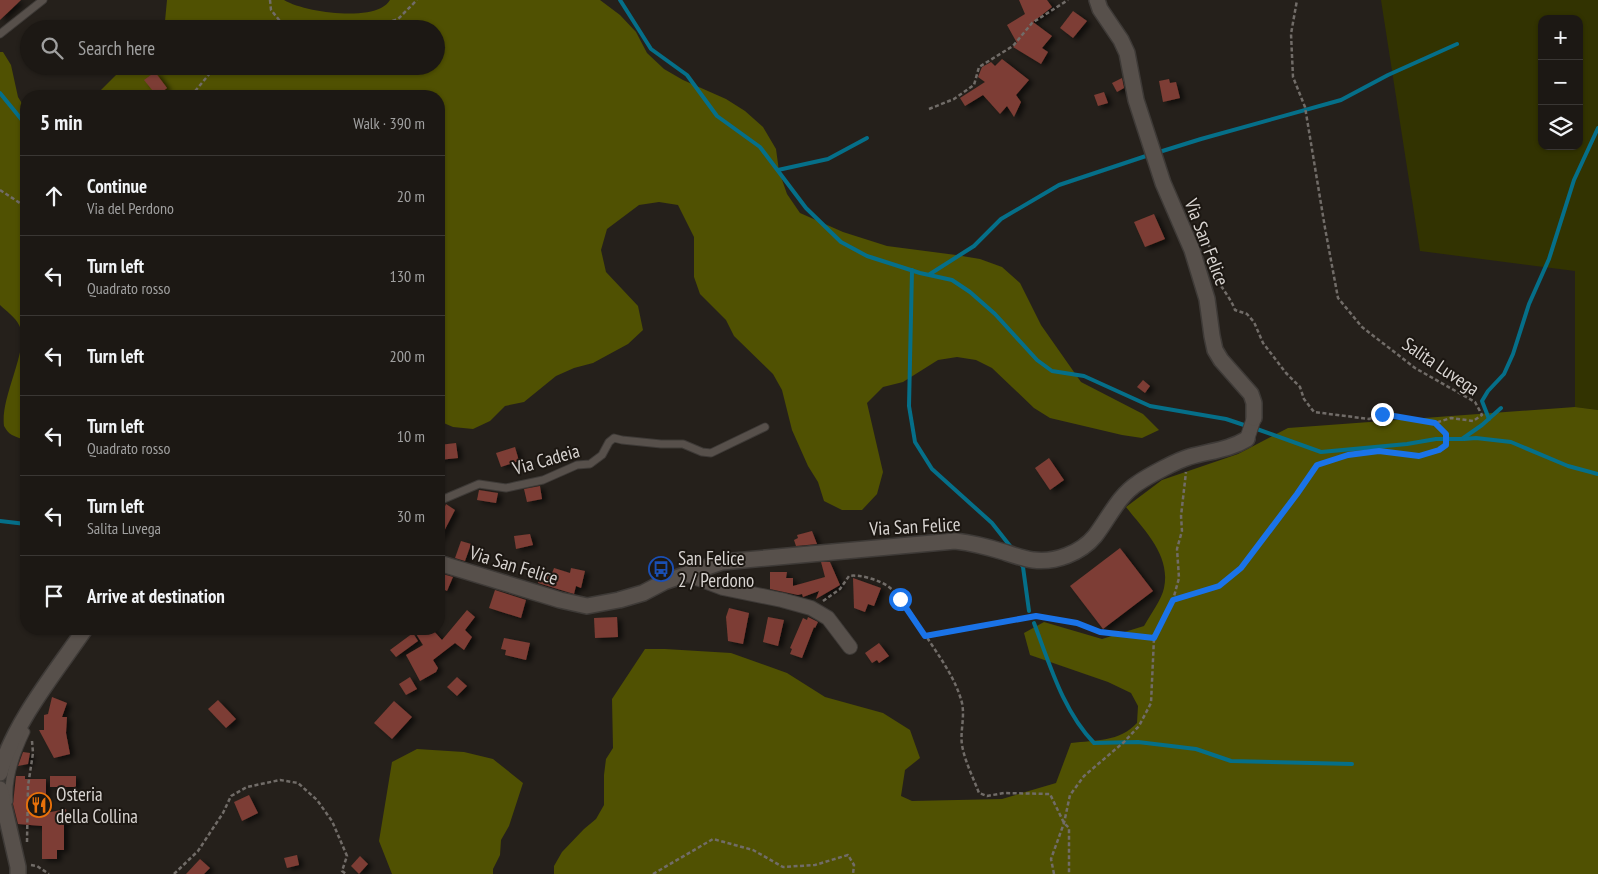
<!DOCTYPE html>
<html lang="en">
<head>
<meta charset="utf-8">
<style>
	:root { --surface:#1c1814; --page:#292522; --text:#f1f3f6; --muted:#a0a0a0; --line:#3a3734 }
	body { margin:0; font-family:"PT Sans Narrow",sans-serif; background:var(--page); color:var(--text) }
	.controls { position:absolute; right:15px; top:15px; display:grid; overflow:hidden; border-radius:10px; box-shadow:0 1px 4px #0004 }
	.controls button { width:45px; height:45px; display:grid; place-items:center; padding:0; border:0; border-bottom:1px solid var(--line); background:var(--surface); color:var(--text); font:25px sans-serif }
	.stop { position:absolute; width:15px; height:15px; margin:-11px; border:4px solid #1a73e8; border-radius:50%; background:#fff }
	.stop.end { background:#1a73e8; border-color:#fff; box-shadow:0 1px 5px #0008 }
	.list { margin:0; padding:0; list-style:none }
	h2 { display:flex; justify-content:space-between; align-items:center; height:65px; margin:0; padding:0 20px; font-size:21px }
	h2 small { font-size:16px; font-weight:400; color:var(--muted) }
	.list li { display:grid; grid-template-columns:32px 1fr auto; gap:15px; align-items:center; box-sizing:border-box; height:80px; padding:0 20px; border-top:1px solid var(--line) }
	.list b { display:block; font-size:19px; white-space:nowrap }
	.list p { margin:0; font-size:16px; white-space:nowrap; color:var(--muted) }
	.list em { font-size:16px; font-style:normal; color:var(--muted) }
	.icon { flex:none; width:28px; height:28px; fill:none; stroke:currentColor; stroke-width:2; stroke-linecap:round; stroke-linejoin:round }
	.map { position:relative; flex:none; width:1598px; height:874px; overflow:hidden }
	.search { position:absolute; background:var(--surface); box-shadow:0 1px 4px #0004; left:20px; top:20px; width:425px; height:55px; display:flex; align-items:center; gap:12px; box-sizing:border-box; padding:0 18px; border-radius:28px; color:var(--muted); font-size:19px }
	.panel { position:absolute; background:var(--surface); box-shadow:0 1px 4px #0004; left:20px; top:90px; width:425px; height:545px; border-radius:20px }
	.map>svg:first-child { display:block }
	.green { fill:#323301; fill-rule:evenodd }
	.forest { fill:#505102 }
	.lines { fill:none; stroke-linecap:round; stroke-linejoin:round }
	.stream { stroke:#056f89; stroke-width:4 }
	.building { fill:#7d3d34; filter:url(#shadow) }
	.service-casing { stroke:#3e3a37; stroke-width:9 }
	.minor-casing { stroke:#3e3a37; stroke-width:16 }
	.tertiary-casing { stroke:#3e3a37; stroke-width:18 }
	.path { stroke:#716c68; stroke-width:2.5; stroke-dasharray:4 2.5; stroke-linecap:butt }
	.service { stroke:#57504b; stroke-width:7 }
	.minor { stroke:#57504b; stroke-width:14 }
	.tertiary { stroke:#57504b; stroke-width:15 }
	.route { stroke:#1a73e8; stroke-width:6 }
	.labels { text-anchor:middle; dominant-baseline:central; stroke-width:4; stroke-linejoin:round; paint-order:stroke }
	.street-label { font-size:19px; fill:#d8d4d1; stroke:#1c1712 }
	.poi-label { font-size:19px; fill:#d8d4d1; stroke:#1c1712; text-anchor:start }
</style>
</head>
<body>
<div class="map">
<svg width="1598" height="874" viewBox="0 0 1598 874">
	<defs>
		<filter id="shadow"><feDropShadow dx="4.5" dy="2.5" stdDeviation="2.5" flood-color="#0009"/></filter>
	</defs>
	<rect width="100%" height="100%" fill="#25201b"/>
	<!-- green -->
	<path class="green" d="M1381,0h217v410l-23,-3v-136l-155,-20zM1542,19h37v127h-37z"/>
	<!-- forest -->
	<g class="forest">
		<path d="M167,0h117c20,12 76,19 97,8 4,-2 7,-5 9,-8h210l20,15 16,17 11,21 17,16 19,11 43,19 19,12 18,16 13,22 3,22 8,23 13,19 43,19 44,14 69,9 24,4 22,8 18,16 21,42 40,57 62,32 16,16 -17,8 -20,-3 -72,-17 -16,-10 -42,-40 -16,-8 -19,-3 -19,3 -35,22 -20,5 -16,16 16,69 -6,22 -15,16h-20l-18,-9 -6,-19 -10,-16 -16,-36 -10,-40 -9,-16 -39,-38 -8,-16 -26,-26 -6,-17v-40l-16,-32 -19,-3 -20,3 -32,24 -6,21 5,22 32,34 5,24 -15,14 -35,19 -19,5 -18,8 -32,26 -19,4 -15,15 -17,8 -20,-2 -14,-6v-325h-344l30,-30h311v-37h-277l6,-8z"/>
		<path d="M0,52h3l8,13 7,32 8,13v330c-4,-1 -10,-3 -14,-5 -4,-2 -6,-6 -8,-9 -4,-30 27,-79 15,-101 -4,-8 -13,-14 -19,-20z"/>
		<path d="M1575,407l23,3v464h-1044v-8l8,-14 22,-23 12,-10 8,-14v-30l2,-16 7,-11 -1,-49 33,-50h20l66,4 56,20 38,24 58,16 27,17 10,28 -15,12 -4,26 11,5 90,-2 54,-16 15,-40c25,-3 48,-1 66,-20l1,-17 -7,-13 -23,-11 -78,-27 -6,-22 20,-11 58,17 42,-13c6,-11 18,-27 20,-38 7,-33 -20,-58 -38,-81l36,-27 76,-26 50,-26z"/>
		<polygon points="417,749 464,752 493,759 523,783 509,826 501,840 500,855 493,869 493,874 392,874 379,841 392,762"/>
	</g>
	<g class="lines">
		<!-- stream -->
		<g class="stream">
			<polyline points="620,0 651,49 687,75 717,116 760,147 806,208 841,242 867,256 920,273 952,280 970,292 995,314 1037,360 1052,371 1084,376 1150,406 1226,419 1247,426"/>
			<polyline points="0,93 26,125"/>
			<polyline points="1156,153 1201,139 1341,100 1388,75 1457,44"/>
			<polyline points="778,170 828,159 867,138"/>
			<polyline points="912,270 909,406 915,442 932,469 992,523 1014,551"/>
			<polyline points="930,274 974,246 1001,219 1059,185 1149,155"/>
			<polyline points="1489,419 1482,401 1488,391 1504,374 1513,354 1529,304 1549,259 1574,180 1598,128"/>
			<polyline points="1254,428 1321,452 1407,444 1436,439 1462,439 1482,425 1501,408"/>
			<polyline points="1464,439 1476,438 1511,442 1568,466 1598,474"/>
			<polyline points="0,521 26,524"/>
			<polyline points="1019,561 1023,567 1029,611"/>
			<path d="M1034,623c16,42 29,88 60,120l44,-1 58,7 35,12 121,3"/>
		</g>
	</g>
	<!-- building -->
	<g class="building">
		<polygon points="0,0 21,0 0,20"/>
		<polygon points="1019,0 1047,0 1052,7 1033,22 1052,36 1042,48 1048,52 1041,64 1013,47 1017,43 1007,25 1025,14"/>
		<polygon points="1073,11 1087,21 1073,38 1060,28"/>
		<polygon points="1002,59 1029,80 1016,95 1021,102 1014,117 1007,106 1000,114 983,95 965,106 960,98 985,82 978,77 982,67 991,62 995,66"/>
		<polygon points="155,72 167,88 157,96 144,80"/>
		<polygon points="1122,78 1124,88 1117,92 1112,83"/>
		<polygon points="1169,79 1170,83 1176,82 1180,98 1163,102 1159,81"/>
		<polygon points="1104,92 1108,103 1098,106 1094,95"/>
		<polygon points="1154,214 1165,239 1145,247 1134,222"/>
		<polygon points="1143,380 1150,386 1145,393 1137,387"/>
		<polygon points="456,443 458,458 439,460 439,445"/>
		<polygon points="515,447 519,461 501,467 496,453"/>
		<polygon points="1049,458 1064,480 1050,490 1035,468"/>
		<polygon points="540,486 542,499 527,502 524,489"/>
		<polygon points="479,490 498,493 496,503 477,500"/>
		<polygon points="446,504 455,510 439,541 439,509 443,511"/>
		<polygon points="812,531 817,544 796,546 794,540 798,538 797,535"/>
		<polygon points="530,534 533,545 516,549 514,536"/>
		<polygon points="461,541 471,544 465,561 455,558"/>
		<polygon points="1120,548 1153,591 1103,629 1070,586"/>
		<polygon points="821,562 830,562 840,585 816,599 819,591 803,597 802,594 798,595 770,589 770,572 787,572 786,578 793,578 793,586 825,577"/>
		<polygon points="554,568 570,573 571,568 585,571 581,588 576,586 574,594 538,583 541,574 551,576"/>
		<polygon points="439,573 453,577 447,591 439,587"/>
		<polygon points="853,578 881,588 874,606 868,604 865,612 854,608"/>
		<polygon points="495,590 526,600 521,618 489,608"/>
		<polygon points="729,608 749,613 743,644 728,641 726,617"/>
		<polygon points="467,610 475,617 465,630 472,637 464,650 455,643 433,660 438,668 436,672 420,681 406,655 423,645 413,629 432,629 442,640"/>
		<polygon points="617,617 618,637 595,638 594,618"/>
		<polygon points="768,617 784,620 778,646 763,642"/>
		<polygon points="808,617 818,622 815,628 814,627 802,658 790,654 792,649 790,648 803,618 807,620"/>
		<polygon points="413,633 418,641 396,657 390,650"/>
		<polygon points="504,638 530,643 526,660 505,655 506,650 501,649"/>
		<polygon points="879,643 889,656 879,663 877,660 872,663 865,653"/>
		<polygon points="410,677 417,689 406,695 399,684"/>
		<polygon points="457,677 467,686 457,696 447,687"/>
		<polygon points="52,697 67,703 62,717 67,717 66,733 70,754 54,758 39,730 44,730 44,715 48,714"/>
		<polygon points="218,700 236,719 226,728 208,709"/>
		<polygon points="394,701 412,717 392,739 374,723"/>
		<polygon points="23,752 30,753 28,764 18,766"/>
		<polygon points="16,776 25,776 25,779 46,779 46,813 66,809 68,823 64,823 64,850 57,850 57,859 42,859 42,826 18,824 13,804"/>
		<rect x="50" y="776" width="26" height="11"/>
		<polygon points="249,795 258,813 242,821 234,802"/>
		<polygon points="297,855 299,865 287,868 284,858"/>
		<polygon points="360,856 368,864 359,874 351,866"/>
		<polygon points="200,859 210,868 204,874 186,874"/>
	</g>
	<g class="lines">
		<defs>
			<g id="service">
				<polyline points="0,34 43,0"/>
				<polyline points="439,501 479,484 506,488 515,486 543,480 577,465 590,464 602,455 609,442 614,438 622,440 661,444 683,444 702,452 711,453 765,427"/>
				<path d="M9,801c-2,-23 7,-48 17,-69l-5,-6"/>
			</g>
			<g id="minor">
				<polyline points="1247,439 1254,418"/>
				<polyline points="686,574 723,588 782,600 811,608 828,618 850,647"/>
			</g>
			<g id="tertiary">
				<polyline points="1097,0 1100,9 1121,40 1127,53 1136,100 1163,183 1192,250 1207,299 1212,336 1215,350 1221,360 1251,394 1254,403 1254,418"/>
				<path d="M439,563l121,37 27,6 32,-6 24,-7 21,-11 58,-20 233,-21c17,2 33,6 49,11 9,3 20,7 29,8 22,3 48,-7 62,-24 14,-18 23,-40 43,-53 10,-7 40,-23 51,-26 20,-6 40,-7 58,-18"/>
				<path d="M0,773c12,-48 57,-103 85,-144"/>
				<polyline points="0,789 18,867 18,874"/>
			</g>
		</defs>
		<!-- service casing -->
		<use href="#service" class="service-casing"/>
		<!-- minor casing -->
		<use href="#minor" class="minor-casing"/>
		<!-- tertiary casing -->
		<use href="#tertiary" class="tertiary-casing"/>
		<!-- path -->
		<g class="path">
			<polyline points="270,0 271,10 284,26"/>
			<polyline points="263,29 315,24 353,29"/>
			<polyline points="375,29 378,26 398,19 417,0"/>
			<polyline points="191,96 216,66"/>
			<polyline points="929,109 954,99 974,85 979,67 1013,46 1032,23 1068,0"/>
			<polyline points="0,190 26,207"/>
			<path d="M1202,244l4,-2c10,11 5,16 8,29 4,14 16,25 21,39l12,4 7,8 9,21 23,30 14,14 4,12 10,13 55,7 13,-5 53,9 16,-5 22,3 9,-6 -7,-13 -60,-34 -53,-41 -24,-29 -13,-70 -20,-121 -12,-30 -2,-43 6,-34"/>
			<polyline points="1173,600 1219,586 1241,567 1297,494 1317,465 1347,455 1379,451 1419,456 1439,450 1446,445 1446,434 1435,423"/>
			<path d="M823,601l17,-12 9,-13c10,-2 31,4 40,11 16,13 25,32 37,49 13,20 30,43 36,67 3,15 -2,28 0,42 3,17 11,32 17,48l8,3 17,-3 46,1 14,29 5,5v46"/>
			<polyline points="925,636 1036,616 1077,623 1099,632 1154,638"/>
			<polyline points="27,842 28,786 33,753 32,741"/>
			<polyline points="31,865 37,866 49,874"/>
			<polyline points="174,874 198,851 223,813 231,796 247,787 280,780 298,783 317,800 332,821 347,856 342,871 346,874"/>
			<polyline points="653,874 713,839 753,850 783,867 815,865 848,855 854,865 853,874"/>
			<polyline points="1054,874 1051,859 1064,823 1070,795 1084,776 1124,742 1139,726 1151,703 1154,638 1173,600 1179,578 1177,549 1182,531 1181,516 1186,472"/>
		</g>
		<!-- service -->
		<use href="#service" class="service"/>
		<!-- minor -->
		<use href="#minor" class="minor"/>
		<!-- tertiary -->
		<use href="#tertiary" class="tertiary"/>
	</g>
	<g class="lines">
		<!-- route -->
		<polyline class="route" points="900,599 925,636 1036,616 1077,623 1100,632 1154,638 1173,600 1219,586 1241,568 1297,494 1317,465 1348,455 1379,451 1419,456 1439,450 1446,445 1446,434 1435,423 1382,414"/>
	</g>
	<!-- icons -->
	<defs>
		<symbol id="bus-ring" viewBox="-11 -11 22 22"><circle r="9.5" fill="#1c1712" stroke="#1a4fb4" stroke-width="1.5"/><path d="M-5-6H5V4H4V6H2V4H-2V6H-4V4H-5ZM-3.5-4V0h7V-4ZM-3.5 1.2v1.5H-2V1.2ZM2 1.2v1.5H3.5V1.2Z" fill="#1a4fb4"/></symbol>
		<symbol id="restaurant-ring" viewBox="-11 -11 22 22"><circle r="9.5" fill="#1c1712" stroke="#e8710a" stroke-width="1.5"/><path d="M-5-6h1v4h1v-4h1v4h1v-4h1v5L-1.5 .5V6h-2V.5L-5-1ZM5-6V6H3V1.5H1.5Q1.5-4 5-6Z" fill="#e8710a"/></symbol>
	</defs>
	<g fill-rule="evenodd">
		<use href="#bus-ring" x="647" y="555" width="28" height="28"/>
		<use href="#restaurant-ring" x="25" y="791" width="28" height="28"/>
	</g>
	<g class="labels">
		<!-- street labels -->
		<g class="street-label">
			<text transform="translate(1207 242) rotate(69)">Via San Felice</text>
			<text transform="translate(1441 366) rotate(34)">Salita Luvega</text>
			<text transform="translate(546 459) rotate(-16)">Via Cadeia</text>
			<text transform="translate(915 526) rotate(-3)">Via San Felice</text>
			<text transform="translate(514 565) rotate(17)">Via San Felice</text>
		</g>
		<!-- poi labels -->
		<g class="poi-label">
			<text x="678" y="558">San Felice<tspan x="678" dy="22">2 / Perdono</tspan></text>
			<text x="56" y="794">Osteria<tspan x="56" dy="22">della Collina</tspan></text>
		</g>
	</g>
</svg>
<div class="controls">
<button>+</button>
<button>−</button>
<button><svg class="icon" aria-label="layers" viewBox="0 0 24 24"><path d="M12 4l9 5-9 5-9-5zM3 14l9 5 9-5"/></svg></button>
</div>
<div class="stop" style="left:900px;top:599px"></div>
<div class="stop end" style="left:1382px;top:414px"></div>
<div class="search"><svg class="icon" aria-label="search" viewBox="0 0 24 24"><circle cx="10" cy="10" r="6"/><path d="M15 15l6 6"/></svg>Search here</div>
<section class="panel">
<h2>5 min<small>Walk · 390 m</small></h2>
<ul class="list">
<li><svg class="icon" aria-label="ahead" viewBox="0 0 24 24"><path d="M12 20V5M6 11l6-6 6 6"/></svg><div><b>Continue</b><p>Via del Perdono</p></div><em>20 m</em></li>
<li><svg class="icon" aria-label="left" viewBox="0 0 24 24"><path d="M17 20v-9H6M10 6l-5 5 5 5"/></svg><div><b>Turn left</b><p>Quadrato rosso</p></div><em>130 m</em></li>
<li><svg class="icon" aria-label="left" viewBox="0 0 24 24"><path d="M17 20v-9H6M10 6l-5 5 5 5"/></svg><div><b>Turn left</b></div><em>200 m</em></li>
<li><svg class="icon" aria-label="left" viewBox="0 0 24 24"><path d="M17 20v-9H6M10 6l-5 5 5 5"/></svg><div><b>Turn left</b><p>Quadrato rosso</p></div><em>10 m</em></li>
<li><svg class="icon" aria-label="left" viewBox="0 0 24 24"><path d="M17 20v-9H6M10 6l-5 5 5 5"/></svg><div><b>Turn left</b><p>Salita Luvega</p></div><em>30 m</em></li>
<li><svg class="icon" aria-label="arrive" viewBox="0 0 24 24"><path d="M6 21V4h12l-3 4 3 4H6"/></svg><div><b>Arrive at destination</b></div></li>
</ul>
</section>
</div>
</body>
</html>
